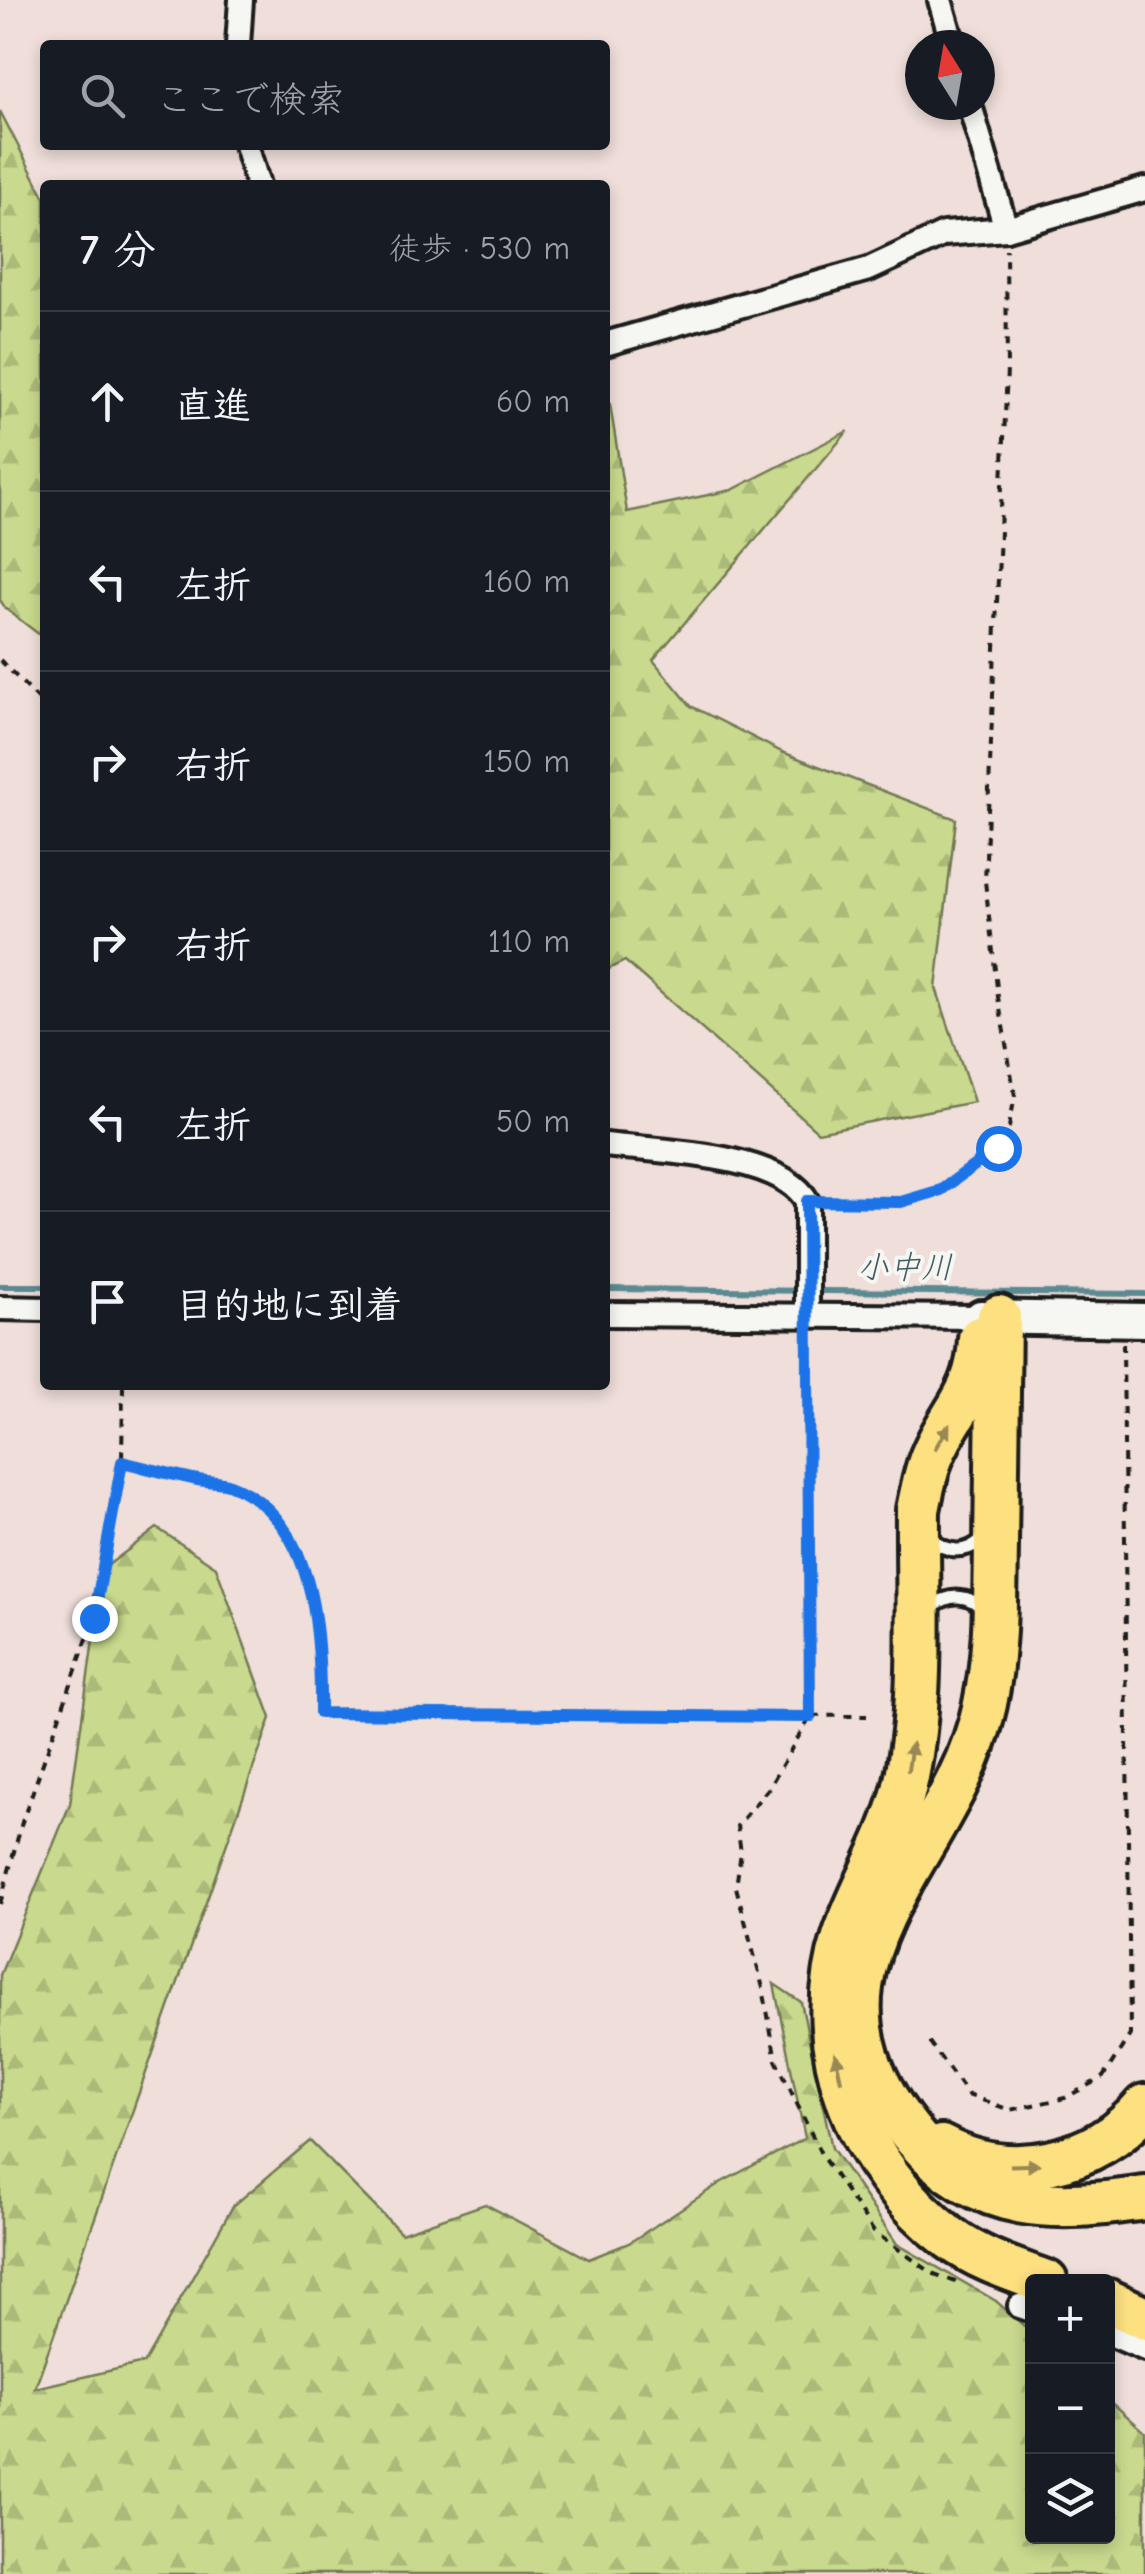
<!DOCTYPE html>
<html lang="ja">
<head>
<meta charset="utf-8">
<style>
	:root { --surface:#171b24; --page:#20242c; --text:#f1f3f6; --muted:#9ea1a6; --line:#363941 }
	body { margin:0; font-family:"Comic Neue","Klee One",sans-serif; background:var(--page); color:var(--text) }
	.controls { position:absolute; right:30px; bottom:30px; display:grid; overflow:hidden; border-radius:10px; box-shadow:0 5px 15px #0003 }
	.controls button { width:90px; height:90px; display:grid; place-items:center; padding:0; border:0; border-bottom:2px solid var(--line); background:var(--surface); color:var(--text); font:50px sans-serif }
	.compass { position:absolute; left:905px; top:30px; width:90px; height:90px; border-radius:50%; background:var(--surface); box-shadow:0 5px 15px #0003; rotate:349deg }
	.stop { position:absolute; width:30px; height:30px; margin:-22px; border:8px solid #1a73e8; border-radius:50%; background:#fff }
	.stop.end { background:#1a73e8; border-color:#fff; box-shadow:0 2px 10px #0008 }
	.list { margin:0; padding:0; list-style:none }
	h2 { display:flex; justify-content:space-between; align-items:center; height:130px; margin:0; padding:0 40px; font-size:42px }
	h2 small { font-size:32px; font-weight:400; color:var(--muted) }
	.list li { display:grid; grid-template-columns:65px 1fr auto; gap:30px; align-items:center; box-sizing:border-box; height:180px; padding:0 40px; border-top:2px solid var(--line) }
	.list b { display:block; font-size:38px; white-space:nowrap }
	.list em { font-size:32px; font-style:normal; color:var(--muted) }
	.icon { flex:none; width:55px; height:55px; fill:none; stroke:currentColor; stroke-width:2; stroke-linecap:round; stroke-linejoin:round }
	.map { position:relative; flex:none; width:1145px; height:2574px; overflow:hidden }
	.search { position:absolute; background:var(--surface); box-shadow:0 5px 15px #0003; left:40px; top:40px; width:570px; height:110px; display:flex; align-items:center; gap:25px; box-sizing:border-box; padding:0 35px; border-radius:10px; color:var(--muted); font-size:38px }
	.panel { position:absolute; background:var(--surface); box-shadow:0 5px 15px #0003; left:40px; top:180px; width:570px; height:1210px; border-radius:10px }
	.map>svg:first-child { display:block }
	.forest { fill:url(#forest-firs); stroke:#727a54; stroke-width:2.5 }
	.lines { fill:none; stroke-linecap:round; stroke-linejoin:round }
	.stream { stroke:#5b8a93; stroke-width:6 }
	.lane-casing { stroke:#1c1c1c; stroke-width:19 }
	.street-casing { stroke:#1c1c1c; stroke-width:30 }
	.secondary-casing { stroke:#1c1c1c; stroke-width:40 }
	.highway-casing { stroke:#1c1c1c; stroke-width:50 }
	.path { stroke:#1c1c1c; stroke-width:4; stroke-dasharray:8 8; stroke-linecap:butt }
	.lane { stroke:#f6f6f2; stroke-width:11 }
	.street { stroke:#f6f6f2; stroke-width:22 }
	.secondary { stroke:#f6f6f2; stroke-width:32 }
	.highway { stroke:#fde080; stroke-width:42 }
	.oneway { fill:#988853 }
	.route { stroke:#1a73e8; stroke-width:12 }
	.labels { text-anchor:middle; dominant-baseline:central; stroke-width:8; stroke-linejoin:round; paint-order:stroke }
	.water-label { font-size:32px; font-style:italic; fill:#415c62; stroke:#f6f6f2 }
</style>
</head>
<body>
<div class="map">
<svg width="1145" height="2574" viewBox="0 0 1145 2574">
	<defs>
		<pattern id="forest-firs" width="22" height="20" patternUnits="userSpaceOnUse" patternTransform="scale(2.5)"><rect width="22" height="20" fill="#c9d98d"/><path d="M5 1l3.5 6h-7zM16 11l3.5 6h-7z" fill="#acba79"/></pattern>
	</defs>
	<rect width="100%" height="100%" fill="#efded9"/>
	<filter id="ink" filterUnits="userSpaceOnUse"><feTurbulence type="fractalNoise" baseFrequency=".01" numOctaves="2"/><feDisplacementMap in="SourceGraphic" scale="20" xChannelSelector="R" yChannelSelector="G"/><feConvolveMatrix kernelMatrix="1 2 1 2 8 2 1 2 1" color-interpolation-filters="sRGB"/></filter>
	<g filter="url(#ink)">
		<!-- forest -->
		<g class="forest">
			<polygon points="0,111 45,198 45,639 6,609 0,600"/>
			<polygon points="605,403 610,404 627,512 732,490 848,431 653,660 691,706 782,752 956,819 936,988 974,1102 818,1132 625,961 605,971"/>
			<polygon points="157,1528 216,1567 271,1718 35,2388 144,2363 233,2206 310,2141 401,2233 485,2204 589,2259 629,2243 720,2183 805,2138 774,1984 801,2002 832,2148 897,2244 996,2301 1032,2333 1032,2536 1108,2536 1108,2399 1145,2432 1145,2574 0,2574 0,1975 70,1804 103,1569"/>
		</g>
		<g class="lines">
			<!-- stream -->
			<g class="stream">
				<polyline points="0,1286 45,1286"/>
				<polyline points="605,1289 1145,1294"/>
			</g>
			<defs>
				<g id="lane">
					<path d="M931,1538c16,16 37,16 53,-1"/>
					<path d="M931,1608c18,-15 38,-15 53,3"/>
				</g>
				<g id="street">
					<polyline points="940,0 953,45"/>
					<polyline points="238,45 241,0"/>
					<polyline points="970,105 1006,229"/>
					<polyline points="246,145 258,185"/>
					<polyline points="605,344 869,269 944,234 1006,229 1145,189"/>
					<path d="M605,1145c51,6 175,8 202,56v114"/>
					<polyline points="0,1308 45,1309"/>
					<polyline points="605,1314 981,1317"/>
					<polyline points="1020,2306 1032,2310"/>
					<polyline points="1108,2333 1145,2349"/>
				</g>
				<polyline id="secondary" points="981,1317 1145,1320"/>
				<g id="highway">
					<path d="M999,1317c-1,76 -2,152 -3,228 -1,53 0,107 -11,159 -33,160 -216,262 -69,435 64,75 139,72 229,59"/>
					<path d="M980,1338c-2,58 -28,70 -48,118 -7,17 -10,35 -14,54 -1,89 7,194 -14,280 -13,51 -43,97 -60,147 -36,112 15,232 106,301 28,21 63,32 96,44"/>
					<path d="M941,2147c69,37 155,18 204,-41"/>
					<polyline points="1108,2301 1145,2318"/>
				</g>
			</defs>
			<!-- lane casing -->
			<use href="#lane" class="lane-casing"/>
			<!-- street casing -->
			<use href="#street" class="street-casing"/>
			<!-- secondary casing -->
			<use href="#secondary" class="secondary-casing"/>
			<!-- highway casing -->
			<use href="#highway" class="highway-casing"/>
			<!-- path -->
			<g class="path">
				<polyline points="0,660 45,706"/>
				<polyline points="828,1202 901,1202 941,1190 998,1147 1009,1127 1015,1096 998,997 985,881 1007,369 1006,249"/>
				<polyline points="807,1335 810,1717 768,1789 737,1826 741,1852 736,1887 763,1988 776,2060 822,2156 874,2232 932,2273 958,2283"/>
				<path d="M122,1463c25,5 51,12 76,17 10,2 21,1 30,4 88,33 93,149 92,229l547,3"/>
				<polyline points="0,1904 22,1822 94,1619 122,1463 123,1385"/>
				<polyline points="929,2042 968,2095 1010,2110 1065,2098 1103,2077 1130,2035 1123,1344"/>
			</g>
			<!-- lane -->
			<use href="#lane" class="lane"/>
			<!-- street -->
			<use href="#street" class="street"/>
			<!-- secondary -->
			<use href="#secondary" class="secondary"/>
			<!-- highway -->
			<use href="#highway" class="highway"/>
		</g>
		<!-- one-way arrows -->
		<defs><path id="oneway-solid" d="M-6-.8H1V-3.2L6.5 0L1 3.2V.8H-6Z" transform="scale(2.5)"/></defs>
		<g class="oneway">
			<use href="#oneway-solid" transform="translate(942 1437) rotate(-59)"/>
			<use href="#oneway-solid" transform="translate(910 1757) rotate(-81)"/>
			<use href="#oneway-solid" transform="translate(838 2067) rotate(-102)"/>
			<use href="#oneway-solid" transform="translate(1025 2165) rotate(-2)"/>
		</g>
	</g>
	<g class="lines" filter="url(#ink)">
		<!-- route -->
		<path class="route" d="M94,1618l28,-156c25,6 51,13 76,18 10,2 21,1 30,4 88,33 93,149 92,229l490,4 -3,-516 94,1 40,-12 57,-42"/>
	</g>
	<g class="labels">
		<!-- water labels -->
		<g class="water-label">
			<text x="905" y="1267">小中川</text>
		</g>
	</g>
</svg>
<div class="controls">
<button>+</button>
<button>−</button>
<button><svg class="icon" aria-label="layers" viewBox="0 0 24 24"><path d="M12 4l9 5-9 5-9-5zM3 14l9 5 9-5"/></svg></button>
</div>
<svg class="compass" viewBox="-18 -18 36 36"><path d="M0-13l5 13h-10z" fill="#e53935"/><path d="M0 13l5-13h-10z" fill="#9ea1a6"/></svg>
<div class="stop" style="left:998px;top:1148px"></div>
<div class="stop end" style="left:94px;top:1618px"></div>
<div class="search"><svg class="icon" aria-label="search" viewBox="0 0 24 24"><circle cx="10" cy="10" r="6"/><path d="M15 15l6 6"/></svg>ここで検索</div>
<section class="panel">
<h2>7 分<small>徒歩 · 530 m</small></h2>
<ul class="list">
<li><svg class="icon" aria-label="ahead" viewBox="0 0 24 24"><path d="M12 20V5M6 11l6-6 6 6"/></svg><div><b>直進</b></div><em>60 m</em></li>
<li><svg class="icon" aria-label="left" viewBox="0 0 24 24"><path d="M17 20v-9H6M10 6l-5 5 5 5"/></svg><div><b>左折</b></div><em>160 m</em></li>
<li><svg class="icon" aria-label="right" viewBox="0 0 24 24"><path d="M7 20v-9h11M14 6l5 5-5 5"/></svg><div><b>右折</b></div><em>150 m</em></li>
<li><svg class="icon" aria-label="right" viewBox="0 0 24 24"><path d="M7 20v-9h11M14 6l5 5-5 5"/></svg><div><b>右折</b></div><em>110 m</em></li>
<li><svg class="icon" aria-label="left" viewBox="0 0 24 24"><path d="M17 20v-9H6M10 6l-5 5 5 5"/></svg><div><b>左折</b></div><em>50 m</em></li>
<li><svg class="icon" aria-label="arrive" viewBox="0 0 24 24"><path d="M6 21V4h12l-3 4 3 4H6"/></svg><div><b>目的地に到着</b></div></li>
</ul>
</section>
</div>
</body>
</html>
